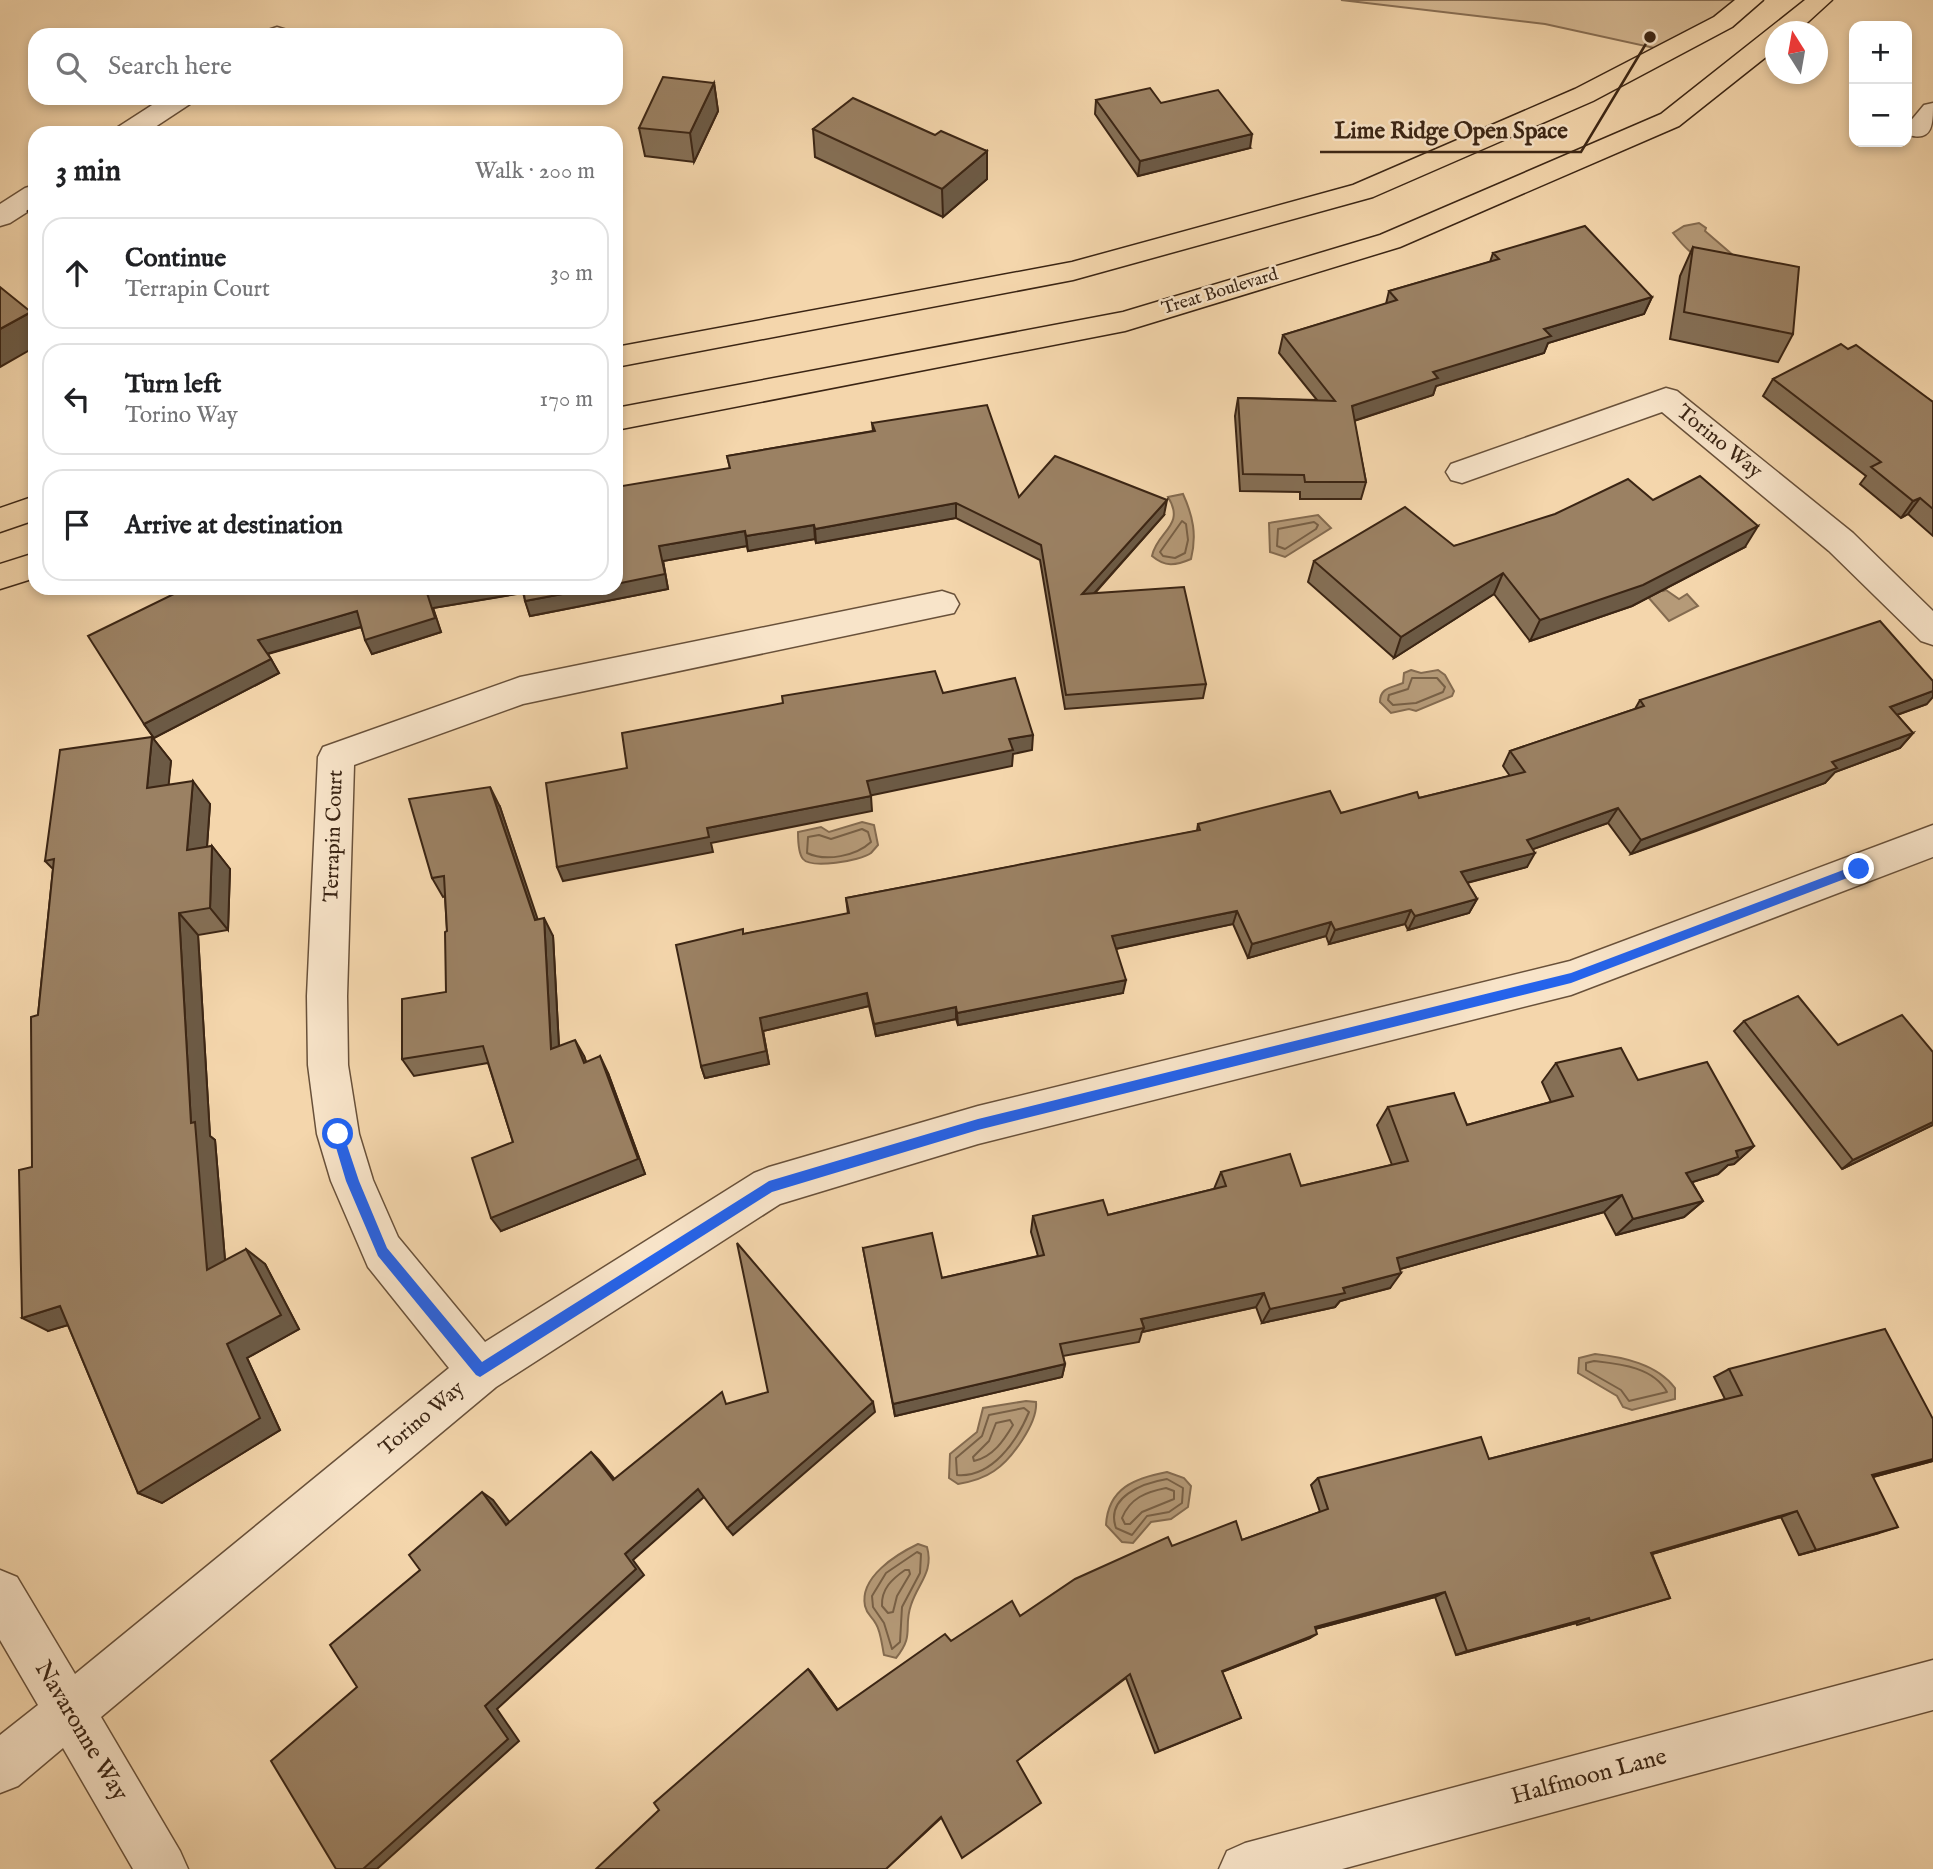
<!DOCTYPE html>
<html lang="en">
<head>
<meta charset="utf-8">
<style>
	:root { --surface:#fff; --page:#f6f6f6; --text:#202124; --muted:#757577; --line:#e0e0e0 }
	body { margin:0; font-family:"IM FELL English",serif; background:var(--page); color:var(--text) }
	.controls { position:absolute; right:21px; top:21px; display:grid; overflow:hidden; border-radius:14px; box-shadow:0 4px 10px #0003 }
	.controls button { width:63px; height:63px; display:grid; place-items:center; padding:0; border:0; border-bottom:2px solid var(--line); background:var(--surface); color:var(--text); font:35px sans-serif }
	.compass { position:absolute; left:1765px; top:21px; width:63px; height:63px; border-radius:50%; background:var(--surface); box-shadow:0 4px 10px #0003; rotate:349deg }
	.stop { position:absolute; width:21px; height:21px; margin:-16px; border:5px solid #2563eb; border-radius:50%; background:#fff }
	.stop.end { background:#2563eb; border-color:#fff; box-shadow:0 2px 7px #0008 }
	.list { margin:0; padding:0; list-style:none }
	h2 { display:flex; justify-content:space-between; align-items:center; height:91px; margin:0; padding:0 28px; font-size:30px }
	h2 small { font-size:23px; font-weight:400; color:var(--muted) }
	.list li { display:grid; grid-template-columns:46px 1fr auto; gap:21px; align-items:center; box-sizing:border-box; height:112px; margin:0 14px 14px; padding:0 14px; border:2px solid var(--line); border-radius:21px }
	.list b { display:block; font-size:26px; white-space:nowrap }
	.list p { margin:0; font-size:23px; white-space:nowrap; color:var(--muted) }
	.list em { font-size:23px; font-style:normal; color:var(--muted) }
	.icon { flex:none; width:38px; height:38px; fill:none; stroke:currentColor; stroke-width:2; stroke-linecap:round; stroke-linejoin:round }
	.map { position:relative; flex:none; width:1933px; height:1869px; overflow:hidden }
	.search { position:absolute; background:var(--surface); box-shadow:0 4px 10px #0003; left:28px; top:28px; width:595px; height:77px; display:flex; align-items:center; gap:18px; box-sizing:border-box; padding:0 24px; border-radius:21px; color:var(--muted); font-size:26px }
	.panel { position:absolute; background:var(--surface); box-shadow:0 4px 10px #0003; left:28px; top:126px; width:595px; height:469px; border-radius:21px }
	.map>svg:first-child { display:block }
	.green { fill:#d5b892; stroke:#886e53; stroke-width:2 }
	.water { fill:#b59a78; stroke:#846b50; stroke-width:2 }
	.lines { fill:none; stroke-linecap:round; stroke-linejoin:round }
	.shore { stroke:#786046; stroke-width:2 }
	.minor-casing { stroke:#69513a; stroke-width:3 }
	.major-casing { stroke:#3b2514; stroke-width:3 }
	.minor { fill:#f8e4c9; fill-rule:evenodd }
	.major { fill:#f4d6ac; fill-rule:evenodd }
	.wall { fill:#856f55; stroke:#3b2514; stroke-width:2 }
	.shaded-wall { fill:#6c5a45; stroke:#3b2514; stroke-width:2 }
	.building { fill:#9b8163; stroke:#3b2514; stroke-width:2 }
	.route { fill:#2563eb }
	.labels { text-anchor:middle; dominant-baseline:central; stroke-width:5; stroke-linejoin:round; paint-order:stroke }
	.far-street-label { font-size:18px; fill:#3b2514; stroke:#f8e4c9 }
	.street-label { font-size:21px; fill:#3b2514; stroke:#f8e4c9 }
	.near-street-label { font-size:24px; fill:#3b2514; stroke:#f8e4c9 }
	.leader { fill:none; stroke:#3b2514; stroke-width:2.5 }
	.callout-dot { fill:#3b2514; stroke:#f8e4c9; stroke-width:2.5 }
	.callout-label { font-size:23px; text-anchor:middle; font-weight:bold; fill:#3b2514; stroke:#f8e4c9; stroke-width:5; stroke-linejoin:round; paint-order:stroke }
</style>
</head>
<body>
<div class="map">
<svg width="1933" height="1869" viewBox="0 0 1933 1869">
	<rect width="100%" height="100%" fill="#f4d6ac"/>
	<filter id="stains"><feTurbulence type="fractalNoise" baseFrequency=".00286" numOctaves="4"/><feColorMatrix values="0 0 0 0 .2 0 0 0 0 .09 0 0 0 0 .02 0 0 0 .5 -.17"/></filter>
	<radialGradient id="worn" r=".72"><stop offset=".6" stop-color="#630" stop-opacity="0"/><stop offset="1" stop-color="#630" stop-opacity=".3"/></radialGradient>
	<!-- green -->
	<polygon class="green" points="1341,0 1751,0 1668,51 1545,24"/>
	<!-- water -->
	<g class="water">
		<path d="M1699,223l7,5 -1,3 36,31c-37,1 -44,1 -68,-29l11,-7z"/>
		<path d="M1183,494c10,22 14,41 8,65 -16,7 -26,8 -39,-3 5,-25 34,-30 16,-59z"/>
		<polygon points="1318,515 1331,528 1285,557 1270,552 1269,523"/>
		<polygon points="1643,573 1663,591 1666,590 1679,599 1687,594 1698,606 1669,621 1634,581"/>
		<path d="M1411,670l10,3 17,-3 7,5 9,16 -2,5 -36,15 -7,-2 -18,4 -11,-11c0,-15 12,-14 23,-19l1,-10z"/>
		<path d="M862,822l12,3 4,20c-1,1 -6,7 -7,8 -11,8 -60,16 -68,6 -5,-6 -5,-19 -5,-27l23,-5 8,5z"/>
		<path d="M1595,1354c28,3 62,10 80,34v11l-43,11 -9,-3 -6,-11 -39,-23 1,-15z"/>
		<path d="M1026,1401l10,1c2,21 -25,58 -42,69 -10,7 -24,11 -36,13l-9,-6 1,-24 27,-22 6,-24z"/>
		<path d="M1167,1472l17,6 7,8 -3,21 -17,12 -20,3 -18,21 -11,-1 -16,-17c2,-37 29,-47 61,-53z"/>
		<path d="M918,1544l9,3c7,25 -9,36 -16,58 -8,23 4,30 -15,53l-12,-3c-2,-9 -3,-23 -8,-31 -4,-8 -9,-9 -11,-18 -6,-29 32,-52 53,-62z"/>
	</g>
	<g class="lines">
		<!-- shore -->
		<g class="shore">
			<polygon points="1182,521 1186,524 1188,540 1185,553 1175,558 1163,556 1160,552"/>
			<polygon points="1314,522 1318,525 1316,529 1285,549 1277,546 1278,529"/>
			<polygon points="1412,678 1437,678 1445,687 1443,692 1416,703 1393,705 1388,700 1389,695 1408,689"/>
			<path d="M862,829l6,3 3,10c-15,14 -45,20 -64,11l1,-16 11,-2 12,4z"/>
			<path d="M1594,1361c26,3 59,6 73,31l-38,9 -8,-11 -35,-20v-7z"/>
			<path d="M1024,1408l5,4c-12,29 -37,66 -72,63l-1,-17 26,-22 7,-21z"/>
			<path d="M1010,1420l3,5c-9,15 -20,32 -39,36l-1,-4 16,-16 7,-18z"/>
			<path d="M1167,1479l16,9 -1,15 -13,9 -22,4 -15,19 -16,-7c-11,-31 27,-45 51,-49z"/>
			<path d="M1166,1488l8,3v8l-32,13 -12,12h-5l-3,-6c8,-20 24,-26 44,-30z"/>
			<polygon points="917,1552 921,1554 920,1573 902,1607 900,1642 892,1649 884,1623 873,1607 872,1596 886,1573"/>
			<path d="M905,1570h4l1,4 -13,22 -4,16 -5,1 -6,-7c-1,-17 10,-27 23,-36z"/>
		</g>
		<defs>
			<g id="minor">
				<polygon points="277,27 287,30 291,35 264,35 268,30"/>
				<polygon points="163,98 194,98 190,104 146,133 115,133 118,127"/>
				<path d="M1933,103c0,20 0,39 -24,32v-12l15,-18z"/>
				<polygon points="35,185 35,207 10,223 0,226 0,204 25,188"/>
				<polygon points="1666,388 1677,391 1853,533 1933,611 1933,645 1921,641 1829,551 1662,412 1462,483 1451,480 1446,472 1451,464"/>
				<polygon points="942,591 954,595 959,604 954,613 523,704 354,765 347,996 348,1065 359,1134 373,1180 398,1237 485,1342 754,1173 769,1167 978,1106 1570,961 1933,825 1933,857 1571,995 978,1144 780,1204 496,1387 101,1717 180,1851 188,1869 133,1869 63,1748 18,1786 0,1793 0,1735 38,1705 0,1640 0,1570 17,1577 75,1674 449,1368 368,1267 331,1181 317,1134 308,1065 307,996 318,757 323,747 520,677"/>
				<polygon points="1933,1660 1933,1710 1342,1869 1219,1869 1227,1851 1245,1843"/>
			</g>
			<g id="major">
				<polygon points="1735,0 1763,0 1732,27 1593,101 1373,197 1073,280 616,367 616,347 1072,262 1353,185 1575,89 1714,17"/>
				<polygon points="1805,0 1832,0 1797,32 1776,32 1776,49 1679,126 1400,247 1125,331 616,430 616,408 1123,312 1380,235 1661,114"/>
				<polygon points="35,496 35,520 0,532 0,508"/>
				<polygon points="35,553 35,578 0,589 0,564"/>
			</g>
		</defs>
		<!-- minor casing -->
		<use href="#minor" class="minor-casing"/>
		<!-- major casing -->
		<use href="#major" class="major-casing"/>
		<!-- minor -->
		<use href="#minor" class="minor"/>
		<!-- major -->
		<use href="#major" class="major"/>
	</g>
	<!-- wall -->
	<g class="wall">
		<polygon points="714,83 718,111 694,162 645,156 639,128"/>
		<polygon points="1096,100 1161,103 1250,148 1138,176 1095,114"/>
		<polygon points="813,129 935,135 987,151 987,179 943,217 815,157"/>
		<polygon points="35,206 35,223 28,211"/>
		<polygon points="1693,247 1793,334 1778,362 1670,339 1680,276"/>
		<polygon points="1493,253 1652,297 1644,314 1548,343 1544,353 1436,386 1433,395 1354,421 1366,482 1361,499 1300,499 1300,492 1240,491 1235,416 1238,398 1317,400 1279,353 1283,335 1386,304 1389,291 1490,262"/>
		<polygon points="1848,349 1933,402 1933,536 1908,514 1901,518 1860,484 1866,476 1763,396 1773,379"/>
		<polygon points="872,423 1019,497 1164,515 1095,593 1206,684 1203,698 1065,709 1040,560 956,518 816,543 815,539 748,551 747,546 663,561 668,589 530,616 523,593 433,608 441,632 372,654 361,627 268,654 279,673 154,738 144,724 186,588 616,588 730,468 727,456 873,431"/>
		<polygon points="1653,500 1745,547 1632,606 1530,641 1494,594 1394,658 1308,582 1314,561 1454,546"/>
		<polygon points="1640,700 1927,704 1897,715 1913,733 1900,748 1835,772 1825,783 1696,831 1631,854 1608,823 1533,849 1527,867 1467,883 1477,899 1469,913 1408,930 1405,924 1329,944 1326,936 1248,958 1233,924 1116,949 1123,993 958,1025 956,1019 876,1036 869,1006 763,1031 769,1064 705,1078 701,1066 744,934 848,914 846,898 1197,831 1198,824 1341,813 1419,798 1510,776 1503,766 1510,751 1635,709"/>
		<polygon points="152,737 171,761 168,784 210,804 207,847 212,846 230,869 228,930 198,935 210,1136 215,1140 225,1260 265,1264 299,1329 247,1358 280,1430 162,1503 138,1493 68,1325 48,1331 32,1167 38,1015 53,869 45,861"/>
		<polygon points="500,807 537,920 553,936 559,1046 584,1056 586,1062 608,1073 645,1174 501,1231 513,1142 488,1063 414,1076 402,1059 446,992 447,931 445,896 443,897 432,878"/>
		<polygon points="1744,1021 1838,1045 1933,1125 1842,1169 1734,1031"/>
		<polygon points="1556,1063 1638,1080 1754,1146 1734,1164 1728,1165 1718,1174 1692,1182 1703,1201 1684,1217 1616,1235 1604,1212 1400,1269 1390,1288 1340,1301 1335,1307 1262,1323 1256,1307 1142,1332 1139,1342 1063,1356 1065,1364 1062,1377 895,1416 863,1248 942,1278 1038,1256 1031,1232 1033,1216 1108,1215 1214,1189 1221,1172 1301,1186 1392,1165 1377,1125 1388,1107 1467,1125 1551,1102 1542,1082"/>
		<polygon points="1729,1369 1933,1419 1933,1461 1873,1477 1879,1533 1799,1555 1781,1517 1652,1554 1670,1598 1577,1625 1576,1623 1456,1655 1435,1597 1315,1629 1310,1638 1222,1672 1241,1718 1155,1753 1126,1678 941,1818 886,1869 808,1669 838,1710 951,1641 1020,1616 1172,1546 1242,1540 1320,1512 1311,1485 1318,1478 1489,1459 1725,1399 1714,1377"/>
	</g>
	<!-- shaded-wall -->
	<g class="shaded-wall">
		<polygon points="714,83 718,111 694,162 690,133"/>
		<polygon points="1252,134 1250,148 1138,176 1140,161"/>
		<polygon points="987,151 987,179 943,217 942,189"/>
		<polygon points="1652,297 1644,314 1548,343 1544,353 1436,386 1433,395 1347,423 1352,406 1433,372 1544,329"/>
		<polygon points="31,312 35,319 35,347 0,367 0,329"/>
		<polygon points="1920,498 1908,514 1901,518 1913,501"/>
		<polygon points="1167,500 1164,515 1081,608 1082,594"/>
		<polygon points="956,503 956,518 816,543 815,529"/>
		<polygon points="814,525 815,539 748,551 746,536"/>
		<polygon points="1758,526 1745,547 1632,606 1530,641 1540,620"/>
		<polygon points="745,531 747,546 663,561 668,589 530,616 525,601 594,588 616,588 616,584 659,546"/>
		<polygon points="1503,573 1494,594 1394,658 1401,637"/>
		<polygon points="459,588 525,588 527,592 433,608 441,632 372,654 365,640 427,593"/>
		<polygon points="357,611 364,626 266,654 258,640"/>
		<polygon points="271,659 279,673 154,738 144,724"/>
		<polygon points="1933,691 1933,697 1927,704 1877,722 1890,707"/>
		<polygon points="1913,733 1900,748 1835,772 1825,783 1631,854 1641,840 1832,762"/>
		<polygon points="1033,735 1032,750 1013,754 1012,766 868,796 867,781 1009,739"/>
		<polygon points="152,737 171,761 166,811 147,788"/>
		<polygon points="193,781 210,804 205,873 187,850"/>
		<polygon points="490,787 500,807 544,938 535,920"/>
		<polygon points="871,796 872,811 711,843 713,852 563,881 557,867 707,828"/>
		<polygon points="1618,808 1608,823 1519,854 1527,840"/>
		<polygon points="212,846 230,869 228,930 210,908"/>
		<polygon points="1535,853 1527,867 1454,886 1461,872"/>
		<polygon points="1477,899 1469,913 1408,930 1415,916"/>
		<polygon points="1411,910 1405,924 1329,944 1335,930"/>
		<polygon points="1237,911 1233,924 1110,950 1112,936"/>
		<polygon points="179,913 198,935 210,1136 215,1140 227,1284 207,1270 191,1123"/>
		<polygon points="544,918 553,936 560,1066 551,1049"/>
		<polygon points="1331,922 1326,936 1248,958 1252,944"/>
		<polygon points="1126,980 1123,993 958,1025 957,1013"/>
		<polygon points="867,993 869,1006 763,1031 769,1064 705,1078 701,1066 760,1018"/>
		<polygon points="956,1007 956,1019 876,1036 874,1024"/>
		<polygon points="575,1040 584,1056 592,1079 584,1063"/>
		<polygon points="600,1056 608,1073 645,1174 501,1231 491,1218"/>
		<polygon points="1933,1122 1933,1125 1842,1169 1853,1160"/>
		<polygon points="1754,1146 1734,1164 1728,1165 1718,1174 1667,1190 1686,1173 1736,1151"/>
		<polygon points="1622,1195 1604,1212 1386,1273 1397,1258"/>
		<polygon points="1703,1201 1684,1217 1616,1235 1633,1219"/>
		<polygon points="246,1249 265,1264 299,1329 247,1358 280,1430 162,1503 138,1493 227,1344"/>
		<polygon points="1401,1273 1390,1288 1340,1301 1335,1307 1262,1323 1270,1309 1343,1288"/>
		<polygon points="1264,1293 1256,1307 1142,1332 1144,1328 1141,1319"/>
		<polygon points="60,1306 85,1320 48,1331 22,1318"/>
		<polygon points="1065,1364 1062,1377 895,1416 893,1404"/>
		<polygon points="873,1402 875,1412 733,1535 727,1528"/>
		<polygon points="591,1452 599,1460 621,1487 613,1480"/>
		<polygon points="1933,1459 1933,1461 1854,1482 1872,1475"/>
		<polygon points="698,1489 704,1497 633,1560 644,1575 497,1709 519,1741 377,1869 363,1869 485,1706 625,1554"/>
		<polygon points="482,1492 493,1500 517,1532 506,1525"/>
		<polygon points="1797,1511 1781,1517 1638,1558 1651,1553"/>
		<polygon points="1898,1527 1879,1533 1799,1555 1816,1550"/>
		<polygon points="1445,1592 1435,1597 1307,1631 1315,1627"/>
		<polygon points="1589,1618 1576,1623 1456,1655 1467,1651"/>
		<polygon points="1317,1634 1310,1638 1216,1674 1222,1671"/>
		<polygon points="808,1669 811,1672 840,1713 837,1710"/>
	</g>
	<!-- building -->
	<g class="building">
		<polygon points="663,77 714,83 690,133 639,128"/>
		<polygon points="1150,88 1161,103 1218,90 1252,134 1140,161 1096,100"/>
		<polygon points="853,98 935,135 941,131 987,151 942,189 813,129"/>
		<polygon points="140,130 149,133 136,133"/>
		<polygon points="35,206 35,214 28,211"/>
		<polygon points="1585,226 1652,297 1544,329 1551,336 1433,372 1438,378 1352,406 1366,482 1305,482 1304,475 1243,474 1238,398 1335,401 1283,335 1397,300 1389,291 1499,259 1493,253"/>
		<polygon points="1693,247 1799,267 1793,334 1684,312"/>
		<polygon points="0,287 31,312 0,329"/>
		<polygon points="1841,344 1848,349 1856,345 1933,402 1933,509 1920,498 1913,501 1871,467 1881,462 1773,379"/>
		<polygon points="987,405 1019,497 1055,456 1167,500 1082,594 1184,587 1206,684 1066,695 1041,545 956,503 815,529 814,525 746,536 745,531 659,546 665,574 616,584 616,487 730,468 727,456 875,431 872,423"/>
		<polygon points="1700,476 1758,526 1643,585 1540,620 1503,573 1401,637 1314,561 1405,507 1454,546 1555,514 1628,479 1653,500"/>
		<polygon points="186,588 459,588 427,593 435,618 365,640 357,611 258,640 271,659 144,724 88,636"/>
		<polygon points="523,588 594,588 525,601"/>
		<polygon points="1880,621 1933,681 1933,691 1890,707 1913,733 1832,762 1837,768 1641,840 1618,808 1527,840 1535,853 1461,872 1477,899 1415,916 1411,910 1335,930 1331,922 1252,944 1237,911 1112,936 1126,980 957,1013 956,1007 874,1024 867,993 760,1018 766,1051 701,1066 676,945 743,929 743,934 849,913 846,898 1200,830 1198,824 1330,791 1341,813 1417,792 1419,798 1525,772 1510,751 1644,706 1640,700"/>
		<polygon points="935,671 943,693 1015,678 1033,735 1009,739 1013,750 867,781 871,796 707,828 709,837 557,867 546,783 627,768 622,733 783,703 782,696"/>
		<polygon points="152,737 147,788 193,781 187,850 212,846 210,908 179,913 191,1123 195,1122 207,1270 246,1249 281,1315 227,1344 260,1418 138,1493 60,1306 22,1318 19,1170 32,1167 31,1017 38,1015 54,859 45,861 60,750"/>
		<polygon points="490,787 535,920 544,918 551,1049 575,1040 584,1063 600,1056 638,1159 491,1218 472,1158 513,1142 483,1046 402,1059 402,999 446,992 445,932 447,931 444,876 432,878 409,799"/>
		<polygon points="1798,996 1838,1045 1902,1015 1933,1052 1933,1122 1853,1160 1744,1021"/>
		<polygon points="1621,1048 1638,1080 1707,1062 1754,1146 1736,1151 1738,1157 1686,1173 1703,1201 1633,1219 1622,1195 1397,1258 1401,1273 1343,1288 1345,1293 1270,1309 1264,1293 1141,1319 1144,1328 1060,1344 1065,1364 893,1404 863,1248 932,1233 942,1278 1044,1255 1033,1216 1103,1200 1108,1215 1226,1186 1221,1172 1290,1154 1301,1186 1408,1161 1388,1107 1454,1093 1467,1125 1573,1096 1556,1063"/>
		<polygon points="737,1243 873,1402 727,1528 698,1489 625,1554 636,1569 485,1706 508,1739 363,1869 336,1869 271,1761 357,1687 330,1645 420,1570 409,1555 482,1492 506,1525 591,1452 613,1480 722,1392 726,1404 768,1392"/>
		<polygon points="1885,1329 1933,1419 1933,1459 1872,1475 1898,1527 1816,1550 1797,1511 1651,1553 1670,1598 1590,1621 1589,1618 1467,1651 1445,1592 1315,1627 1317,1634 1222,1671 1241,1718 1159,1751 1130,1674 1017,1761 1041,1803 962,1858 941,1817 886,1869 596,1869 659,1810 654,1803 808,1669 837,1710 945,1634 951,1641 1012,1601 1020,1616 1075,1579 1168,1537 1172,1546 1236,1521 1242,1540 1328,1509 1318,1478 1481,1437 1489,1459 1742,1395 1729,1369"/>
	</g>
	<!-- route -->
	<polygon class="route" points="1859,864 1865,869 1863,872 1571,983 978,1130 772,1192 480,1377 476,1375 378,1256 346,1181 332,1134 338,1128 342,1130 359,1181 387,1248 482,1362 769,1181 978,1119 1571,973"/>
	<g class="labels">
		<!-- far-street labels -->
		<g class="far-street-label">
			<text transform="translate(1220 292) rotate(-17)">Treat Boulevard</text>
		</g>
		<!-- street labels -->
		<g class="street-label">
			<text transform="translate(1719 442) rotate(39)">Torino Way</text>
			<text transform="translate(334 836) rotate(-88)">Terrapin Court</text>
			<text transform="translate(422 1419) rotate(-40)">Torino Way</text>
		</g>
		<!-- near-street labels -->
		<g class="near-street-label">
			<text transform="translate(81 1731) rotate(59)">Navaronne Way</text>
			<text transform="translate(1589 1777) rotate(-15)">Halfmoon Lane</text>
		</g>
	</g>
	<!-- callouts -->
	<path class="leader" d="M1650 37L1581 152H1320"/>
	<circle class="callout-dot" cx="1650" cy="37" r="7"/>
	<g class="callout-label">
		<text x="1451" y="138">Lime Ridge Open Space</text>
	</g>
	<rect width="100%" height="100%" filter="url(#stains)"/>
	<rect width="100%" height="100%" fill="url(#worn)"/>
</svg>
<div class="controls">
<button>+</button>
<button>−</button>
</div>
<svg class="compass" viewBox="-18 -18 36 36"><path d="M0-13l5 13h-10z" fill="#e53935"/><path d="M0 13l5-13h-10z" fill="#757577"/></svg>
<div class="stop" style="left:338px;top:1134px"></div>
<div class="stop end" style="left:1859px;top:869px"></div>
<div class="search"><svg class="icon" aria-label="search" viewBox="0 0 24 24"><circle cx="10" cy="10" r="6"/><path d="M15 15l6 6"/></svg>Search here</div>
<section class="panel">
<h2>3 min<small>Walk · 200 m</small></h2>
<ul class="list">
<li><svg class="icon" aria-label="ahead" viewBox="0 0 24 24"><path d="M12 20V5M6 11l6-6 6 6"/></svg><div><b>Continue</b><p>Terrapin Court</p></div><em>30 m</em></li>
<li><svg class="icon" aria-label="left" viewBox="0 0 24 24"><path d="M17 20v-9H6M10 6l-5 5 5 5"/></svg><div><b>Turn left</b><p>Torino Way</p></div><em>170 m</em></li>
<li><svg class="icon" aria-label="arrive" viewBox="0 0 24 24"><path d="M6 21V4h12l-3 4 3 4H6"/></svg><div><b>Arrive at destination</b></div></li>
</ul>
</section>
</div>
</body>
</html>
